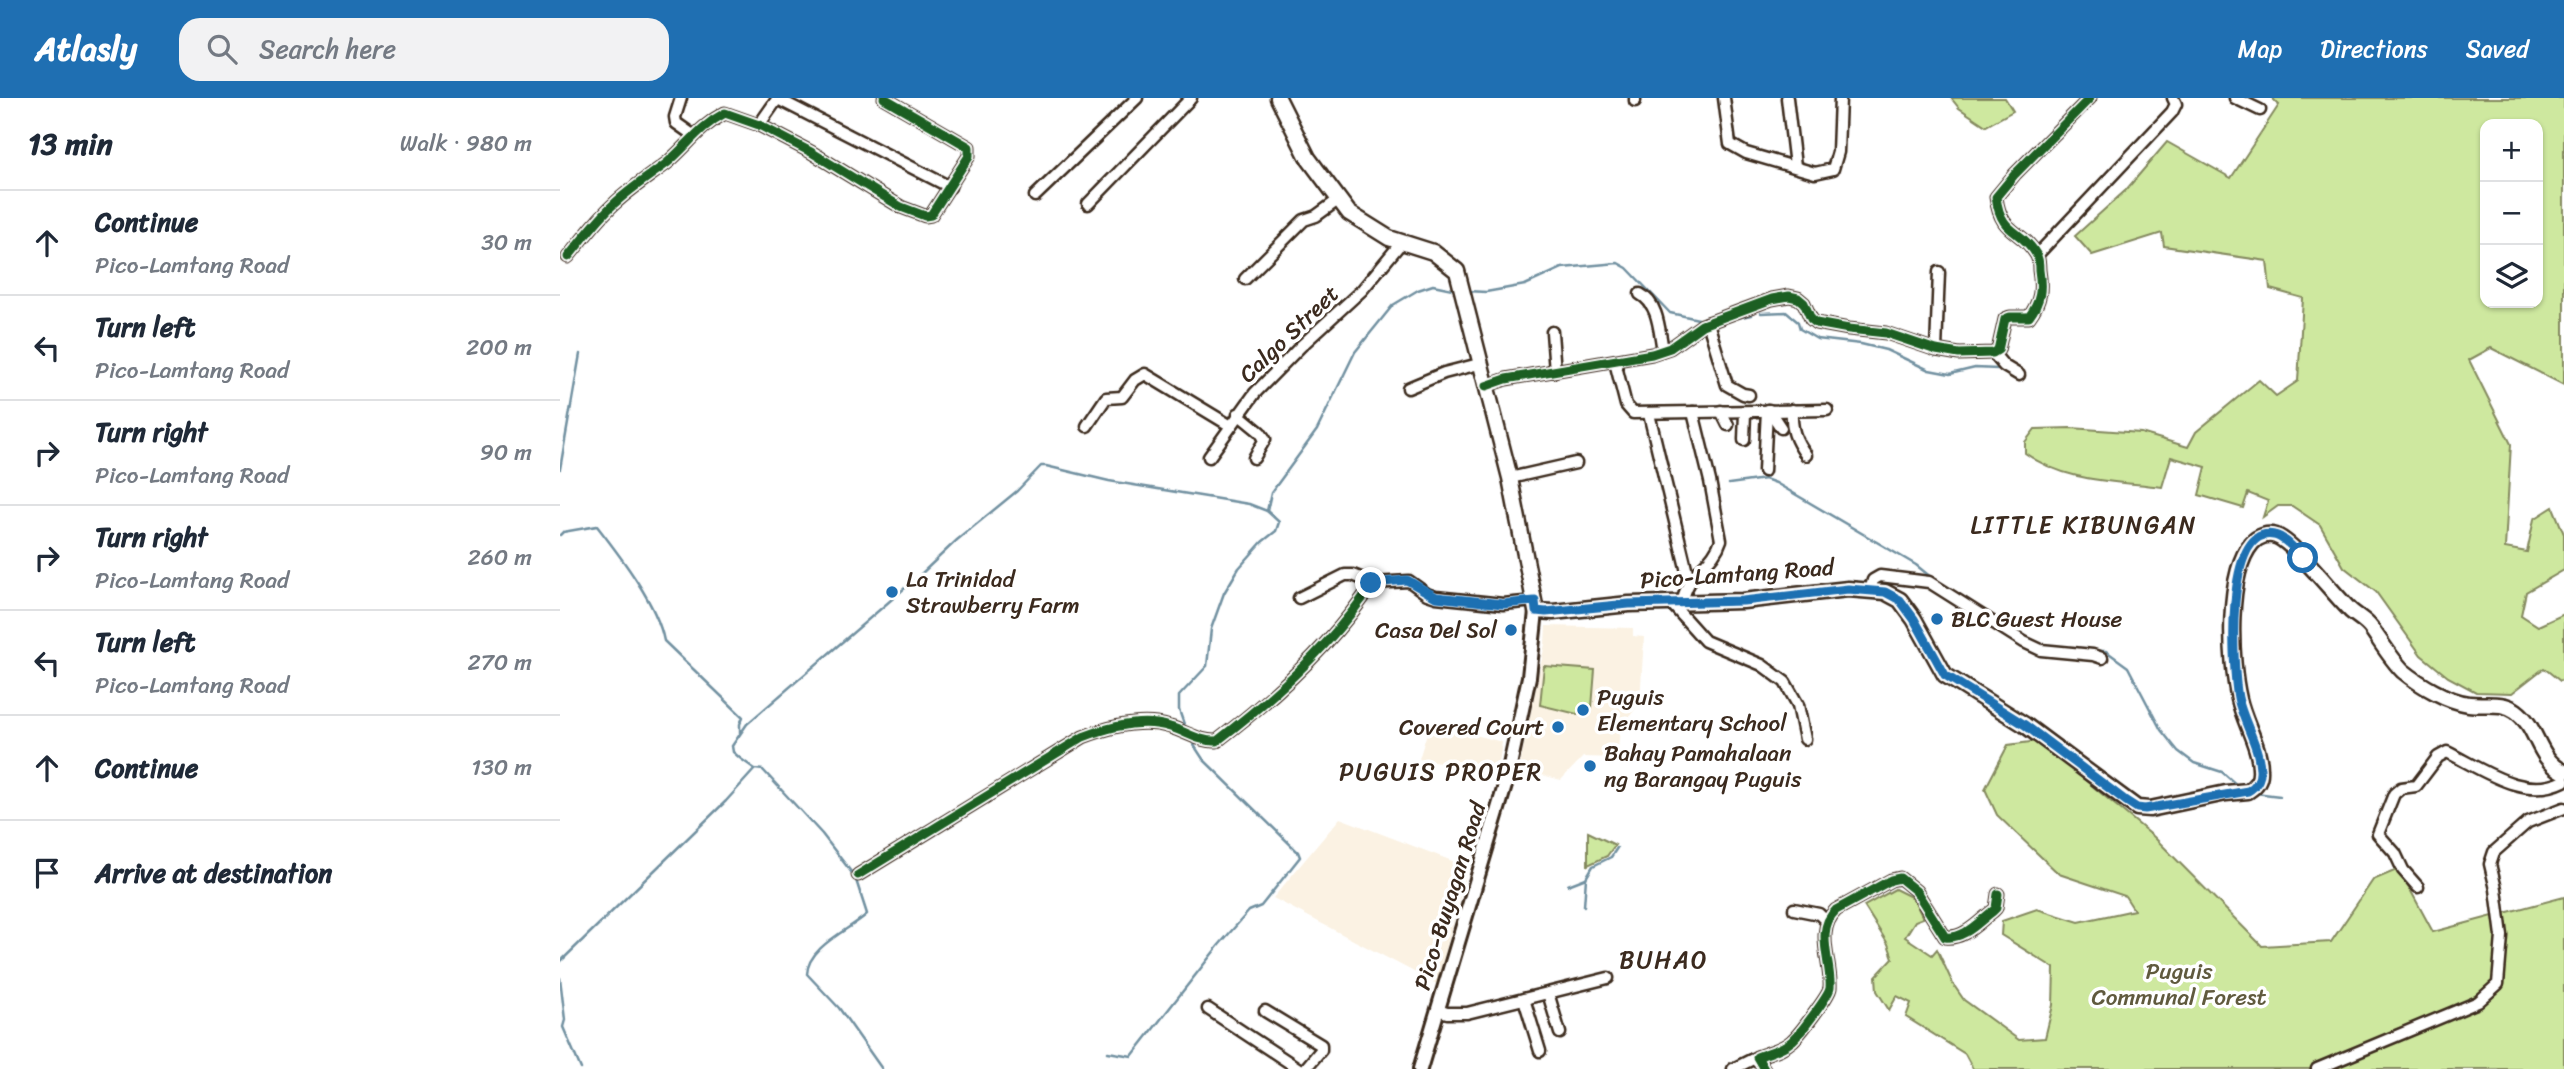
<!DOCTYPE html>
<html lang="en">
<head>
<meta charset="utf-8">
<style>
	:root { --surface:#fff; --page:#f2f2f3; --text:#1f2937; --muted:#747a83; --line:#e0e1e3; --accent:#1f6fb2 }
	body { margin:0; font-family:Sriracha,sans-serif; background:var(--page); color:var(--text) }
	.controls { position:absolute; right:21px; top:21px; display:grid; overflow:hidden; border-radius:14px; box-shadow:0 2px 5px #0004 }
	.controls button { width:63px; height:63px; display:grid; place-items:center; padding:0; border:0; border-bottom:2px solid var(--line); background:var(--surface); color:var(--text); font:35px sans-serif }
	.stop { position:absolute; width:21px; height:21px; margin:-16px; border:5px solid #1f6fb2; border-radius:50%; background:#fff }
	.stop.end { background:#1f6fb2; border-color:#fff; box-shadow:0 2px 7px #0008 }
	.list { margin:0; padding:0; list-style:none }
	h2 { display:flex; justify-content:space-between; align-items:center; height:91px; margin:0; padding:0 28px; font-size:30px }
	h2 small { font-size:23px; font-weight:400; color:var(--muted) }
	.list li { display:grid; grid-template-columns:46px 1fr auto; gap:21px; align-items:center; box-sizing:border-box; height:105px; padding:0 28px; border-top:2px solid var(--line) }
	.list b { display:block; font-size:26px; white-space:nowrap }
	.list p { margin:0; font-size:23px; white-space:nowrap; color:var(--muted) }
	.list em { font-size:23px; font-style:normal; color:var(--muted) }
	.icon { flex:none; width:38px; height:38px; fill:none; stroke:currentColor; stroke-width:2; stroke-linecap:round; stroke-linejoin:round }
	.map { position:relative; flex:none; width:2004px; height:971px; overflow:hidden }
	header { display:flex; align-items:center; gap:42px; box-sizing:border-box; height:98px; padding:0 35px; background:var(--accent); color:#fff }
	header strong { font-size:33px }
	nav { display:flex; gap:38px; margin-inline-start:auto; font-size:24px }
	.search { width:490px; height:63px; background:var(--page); display:flex; align-items:center; gap:18px; box-sizing:border-box; padding:0 24px; border-radius:21px; color:var(--muted); font-size:26px }
	main { display:flex }
	aside { flex:1; background:var(--surface) }
	.map>svg:first-child { display:block }
	.built { fill:#fbf2e3 }
	.green { fill:#cee89f; stroke:#84895e; stroke-width:2; fill-rule:evenodd }
	.lines { fill:none; stroke-linecap:round; stroke-linejoin:round }
	.stream { stroke:#7291a1; stroke-width:2.5 }
	.minor-casing { stroke:#3b2a1e; stroke-width:15 }
	.secondary-casing { stroke:#3b2a1e; stroke-width:18 }
	.primary-casing { stroke:#3b2a1e; stroke-width:19 }
	.minor { stroke:#fff; stroke-width:10 }
	.secondary { stroke:#fff; stroke-width:12 }
	.primary { stroke:#fff; stroke-width:14 }
	.cycleway-casing { stroke:#fff; stroke-width:13 }
	.cycleway { stroke:#1b5e20; stroke-width:9 }
	.route { stroke:#1f6fb2; stroke-width:9 }
	.poi-dot { fill:#1f6fb2; stroke:#fff; stroke-width:2.5 }
	.labels { text-anchor:middle; dominant-baseline:central; stroke-width:7; stroke-linejoin:round; paint-order:stroke }
	.street-label { font-size:23px; fill:#3b2a1e; stroke:#fff }
	.poi-label { font-size:23px; fill:#3b2a1e; stroke:#fff; text-anchor:start }
	.park-label { font-size:23px; fill:#605a3e; stroke:#fff }
	.neighbourhood-label { font-size:24px; letter-spacing:2px; fill:#3b2a1e; stroke:#fff }
</style>
</head>
<body>
<header>
<strong>Atlasly</strong>
<div class="search"><svg class="icon" aria-label="search" viewBox="0 0 24 24"><circle cx="10" cy="10" r="6"/><path d="M15 15l6 6"/></svg>Search here</div>
<nav><a>Map</a><a>Directions</a><a>Saved</a></nav>
</header>
<main>
<aside>
<h2>13 min<small>Walk · 980 m</small></h2>
<ul class="list">
<li><svg class="icon" aria-label="ahead" viewBox="0 0 24 24"><path d="M12 20V5M6 11l6-6 6 6"/></svg><div><b>Continue</b><p>Pico-Lamtang Road</p></div><em>30 m</em></li>
<li><svg class="icon" aria-label="left" viewBox="0 0 24 24"><path d="M17 20v-9H6M10 6l-5 5 5 5"/></svg><div><b>Turn left</b><p>Pico-Lamtang Road</p></div><em>200 m</em></li>
<li><svg class="icon" aria-label="right" viewBox="0 0 24 24"><path d="M7 20v-9h11M14 6l5 5-5 5"/></svg><div><b>Turn right</b><p>Pico-Lamtang Road</p></div><em>90 m</em></li>
<li><svg class="icon" aria-label="right" viewBox="0 0 24 24"><path d="M7 20v-9h11M14 6l5 5-5 5"/></svg><div><b>Turn right</b><p>Pico-Lamtang Road</p></div><em>260 m</em></li>
<li><svg class="icon" aria-label="left" viewBox="0 0 24 24"><path d="M17 20v-9H6M10 6l-5 5 5 5"/></svg><div><b>Turn left</b><p>Pico-Lamtang Road</p></div><em>270 m</em></li>
<li><svg class="icon" aria-label="ahead" viewBox="0 0 24 24"><path d="M12 20V5M6 11l6-6 6 6"/></svg><div><b>Continue</b></div><em>130 m</em></li>
<li><svg class="icon" aria-label="arrive" viewBox="0 0 24 24"><path d="M6 21V4h12l-3 4 3 4H6"/></svg><div><b>Arrive at destination</b></div></li>
</ul>
</aside>
<div class="map">
<svg width="2004" height="971" viewBox="0 0 2004 971">
	<rect width="100%" height="100%" fill="#fff"/>
	<filter id="ink" filterUnits="userSpaceOnUse"><feTurbulence type="fractalNoise" baseFrequency=".0143" numOctaves="2"/><feDisplacementMap in="SourceGraphic" scale="14" xChannelSelector="R" yChannelSelector="G"/><feConvolveMatrix kernelMatrix="1 2 1 2 8 2 1 2 1" color-interpolation-filters="sRGB"/></filter>
	<g filter="url(#ink)">
		<!-- built -->
		<g class="built">
			<polygon points="986,528 1073,530 1073,538 1084,539 1080,604 1060,632 1057,660 1023,659 1001,682 959,671 985,546"/>
			<polygon points="870,625 942,644 938,672 859,661"/>
			<polygon points="780,720 908,769 877,886 713,800"/>
		</g>
		<!-- green -->
		<g class="green">
			<polygon points="1391,0 1445,0 1453,13 1426,28 1399,10"/>
			<path d="M1712,0h292v287l-73,-37 -22,12 42,84 -6,104 22,4 7,-33 19,-12 11,27v36l-38,22 -5,23 17,11 26,-12v64l-4,3 -16,-13 -32,25 -36,-1 -28,-15 -27,-22 -45,-63 -32,-25 -24,-42 -28,-19h-14l-15,11 5,-16 -20,-8 -5,15 -44,-13 7,-28 -35,-10 -9,30c-47,-6 -98,-5 -137,-34v-11l10,-13 36,-1 70,5 47,14 8,-15 63,-52 17,16 22,-15 5,-83 -33,-9 -3,-28 -103,-15 -2,-13 -70,22 -17,-19 51,-46 41,-48 64,36 48,-73zM1925,26h53v179h-53z"/>
			<polygon points="984,568 1035,572 1032,609 1017,616 980,607"/>
			<polygon points="1478,643 1594,739 1702,848 1771,844 1813,782 1839,771 1873,834 2004,799 2004,971 1413,971 1405,956 1346,919 1351,905 1337,898 1329,912 1317,893 1316,878 1333,860 1328,846 1304,808 1335,791 1353,800 1363,820 1355,823 1345,839 1372,857 1377,851 1393,886 1404,902 1459,942 1485,940 1493,907 1494,870 1441,837 1442,823 1477,811 1519,824 1574,812 1565,798 1499,776 1437,717 1425,691 1448,647"/>
			<polygon points="1028,734 1055,747 1047,758 1028,767"/>
		</g>
		<g class="lines">
			<!-- stream -->
			<g class="stream">
				<polyline points="907,193 926,194 965,187 1002,170 1058,165 1067,170 1110,215 1143,222"/>
				<polyline points="1201,215 1226,214 1238,224 1240,231 1257,241 1301,246 1326,252 1369,272 1390,276 1415,270 1438,271"/>
				<polyline points="1167,222 1191,217"/>
				<polyline points="0,371 20,256"/>
				<polyline points="1169,386 1205,381 1216,385 1356,467 1372,480"/>
				<polyline points="707,413 711,395 757,332 795,254 833,207 858,192 873,187 897,192"/>
				<path d="M0,437l3,-3 34,-6c24,31 60,78 67,115l79,76 -3,7v9"/>
				<polyline points="1537,553 1546,553 1568,569 1601,632 1618,653 1634,665 1662,674 1679,689"/>
				<polyline points="1695,695 1720,698"/>
				<polyline points="1008,787 1026,780 1033,768 1051,759 1057,750"/>
				<polyline points="1024,808 1026,780"/>
				<polyline points="908,834 915,810"/>
				<polyline points="0,864 166,703 195,671"/>
				<polyline points="0,880 5,922 3,929 21,971"/>
				<polyline points="548,954 572,958 659,847 689,813 701,808 740,759 738,754 643,661 630,641"/>
				<path d="M322,971l-43,-61 -32,-34c1,-28 43,-44 60,-60l-12,-37 -33,-43 -59,-64 -8,-1 -14,-10 -8,-7 -1,-6 15,-22 173,-149 37,-35 60,-49 24,-25h5l63,15 140,23 18,7 12,11 -3,9 -14,11 -23,26 -15,25 -13,36 -4,37 -28,30v14l7,20"/>
				<polyline points="867,971 879,927"/>
			</g>
			<defs>
				<g id="minor">
					<polyline points="121,0 115,19 116,25 133,37"/>
					<polyline points="1164,0 1170,46 1186,55 1255,75 1273,71 1278,54 1280,0"/>
					<polyline points="1227,0 1235,68"/>
					<polyline points="1675,0 1700,12"/>
					<polyline points="218,1 390,89"/>
					<polyline points="1075,3 1075,0"/>
					<polyline points="199,27 218,0"/>
					<polyline points="475,98 577,0"/>
					<polyline points="528,106 631,0"/>
					<polyline points="1477,157 1612,14 1616,6 1613,0"/>
					<path d="M8,159c15,-18 29,-38 47,-54 16,-15 35,-27 52,-40 21,-18 33,-37 58,-50l34,12 52,27 90,55 24,9 6,-1 38,-59v-9l-85,-49"/>
					<polyline points="685,181 744,122 756,118 778,102"/>
					<path d="M1080,196c19,10 19,37 23,56"/>
					<polyline points="1148,225 1167,287 1183,296 1189,297"/>
					<polyline points="992,234 995,274"/>
					<polyline points="1376,252 1379,174"/>
					<polyline points="1433,255 1444,268 1459,277"/>
					<polyline points="1055,264 1066,307 1073,315 1267,312"/>
					<path d="M926,288l20,-7 146,-25 18,-6 32,-23 70,-26 17,-3 9,2 6,5 7,16 5,4 33,6 37,4 50,17 23,4 34,-1 5,-3 7,-31 5,-2h19c12,-16 13,-28 10,-47 0,-5 0,-12 -3,-16 -15,-26 -35,-18 -40,-57l19,-23 75,-76"/>
					<polyline points="848,290 884,275 919,266"/>
					<polyline points="1209,312 1221,330"/>
					<path d="M1232,312c-1,19 3,30 14,45"/>
					<polyline points="1161,313 1168,327"/>
					<polyline points="678,316 700,334 705,341 694,360"/>
					<polyline points="1089,316 1129,482"/>
					<polyline points="527,328 546,300 562,299 575,282 585,276 671,328"/>
					<polyline points="1184,342 1185,314"/>
					<polyline points="649,359 695,295 741,248 802,192 841,145"/>
					<polyline points="1204,373 1207,312"/>
					<polyline points="950,380 1016,365"/>
					<polyline points="1310,493 1313,482 1320,478 1369,484 1464,544 1481,552 1533,557 1542,560"/>
					<polyline points="739,500 785,477 793,477 813,485 849,483 867,496 876,499 943,506 975,503"/>
					<polyline points="1110,504 1145,543 1202,567 1225,584 1238,607 1245,641"/>
					<path d="M1123,505c2,-30 30,-37 38,-63l-11,-59 -17,-69"/>
					<path d="M298,777l225,-138c26,-10 60,-19 87,-10 17,5 30,15 47,14 59,-45 115,-96 156,-158"/>
					<path d="M1858,789l-15,-17 -8,-17 -17,-19 16,-40 7,-6 15,-2 22,-29 9,-5c35,17 77,49 117,29"/>
					<polyline points="1234,811 1259,816 1267,824"/>
					<polyline points="988,895 1000,935"/>
					<polyline points="964,901 980,953"/>
					<polyline points="648,911 739,971"/>
					<polyline points="878,912 887,915 907,915 1048,880"/>
					<polyline points="705,913 761,947 761,952 745,971"/>
					<polyline points="1173,971 1197,959"/>
					<path d="M1204,971l-7,-12c12,-5 25,-7 35,-16 7,-6 37,-45 38,-53 2,-26 -16,-57 6,-78l55,-30 9,-2 16,13 29,46c20,2 33,-15 48,-26l3,-3 2,-14"/>
					<polyline points="1757,971 1918,904 1938,886 1942,838 1936,791 1930,766 1934,754 1968,724 2004,710"/>
				</g>
				<polyline id="secondary" points="860,971 947,681 969,579 976,513"/>
				<path id="primary" d="M718,0l30,60 41,55 40,25 44,14 24,19 53,207 26,133 17,1 76,-8 114,-3 105,-12 37,3 15,8 14,19 31,56 80,50 112,83 13,1 76,-16 22,-2c8,-5 13,-11 12,-22 0,-22 -16,-47 -21,-70 -9,-38 -13,-126 13,-156 6,-7 16,-10 24,-7 18,6 58,59 75,75 7,6 15,10 20,17 10,14 20,31 32,43 17,14 44,30 66,33 16,2 33,-3 47,7 23,17 20,47 48,61"/>
			</defs>
			<!-- minor casing -->
			<use href="#minor" class="minor-casing"/>
			<!-- secondary casing -->
			<use href="#secondary" class="secondary-casing"/>
			<!-- primary casing -->
			<use href="#primary" class="primary-casing"/>
			<!-- minor -->
			<use href="#minor" class="minor"/>
			<!-- secondary -->
			<use href="#secondary" class="secondary"/>
			<!-- primary -->
			<use href="#primary" class="primary"/>
			<defs>
				<g id="cycleway">
					<path d="M8,159c15,-18 29,-38 47,-54 16,-15 35,-27 52,-40 21,-18 33,-37 58,-50l34,12 52,27 90,55 24,9 6,-1 38,-59v-9l-85,-49"/>
					<path d="M926,288l20,-7 146,-25 18,-6 32,-23 70,-26 17,-3 9,2 6,5 7,16 5,4 33,6 37,4 50,17 23,4 34,-1 5,-3 7,-31 5,-2h19c12,-16 13,-28 10,-47 0,-5 0,-12 -3,-16 -15,-26 -35,-18 -40,-57l19,-23 75,-76"/>
					<path d="M298,777l225,-138c26,-10 60,-19 87,-10 17,5 30,15 47,14 59,-45 115,-96 156,-158"/>
					<path d="M1204,971l-7,-12c12,-5 25,-7 35,-16 7,-6 37,-45 38,-53 2,-26 -16,-57 6,-78l55,-30 9,-2 16,13 29,46c20,2 33,-15 48,-26l3,-3 2,-14"/>
				</g>
			</defs>
			<!-- cycleway casing -->
			<use href="#cycleway" class="cycleway-casing"/>
			<!-- cycleway -->
			<use href="#cycleway" class="cycleway"/>
		</g>
	</g>
	<g class="lines" filter="url(#ink)">
		<!-- route -->
		<path class="route" d="M811,485l36,-3 29,17 67,7 32,-3 1,10 10,1 83,-8 114,-3 105,-12 37,3 15,8 14,19 31,56 80,50 101,76 11,7 8,1 103,-18c8,-5 13,-11 12,-22 -1,-24 -17,-47 -22,-71 -5,-27 -15,-174 36,-163 11,2 21,15 29,23"/>
	</g>
	<!-- markers -->
	<g class="poi-dot">
		<circle cx="332" cy="494" r="7"/>
		<circle cx="1377" cy="521" r="7"/>
		<circle cx="951" cy="532" r="7"/>
		<circle cx="1023" cy="612" r="7"/>
		<circle cx="998" cy="629" r="7"/>
		<circle cx="1030" cy="668" r="7"/>
	</g>
	<g class="labels">
		<!-- street labels -->
		<g class="street-label">
			<text transform="translate(729 236) rotate(-44)">Calgo Street</text>
			<text transform="translate(1177 476) rotate(-4)">Pico-Lamtang Road</text>
			<text transform="translate(890 798) rotate(-73)">Pico-Buyagan Road</text>
		</g>
		<!-- poi labels -->
		<g class="poi-label">
			<text x="346" y="481">La Trinidad<tspan x="346" dy="26">Strawberry Farm</tspan></text>
			<text x="1391" y="521">BLC Guest House</text>
			<text x="937" y="532" text-anchor="end">Casa Del Sol</text>
			<text x="1037" y="599">Puguis<tspan x="1037" dy="26">Elementary School</tspan></text>
			<text x="984" y="629" text-anchor="end">Covered Court</text>
			<text x="1044" y="655">Bahay Pamahalaan<tspan x="1044" dy="26">ng Barangay Puguis</tspan></text>
		</g>
		<!-- park labels -->
		<g class="park-label">
			<text x="1619" y="873">Puguis<tspan x="1619" dy="26">Communal Forest</tspan></text>
		</g>
		<!-- neighbourhood labels -->
		<g class="neighbourhood-label">
			<text x="1524" y="427">LITTLE KIBUNGAN</text>
			<text x="881" y="674">PUGUIS PROPER</text>
			<text x="1104" y="862">BUHAO</text>
		</g>
	</g>
</svg>
<div class="controls">
<button>+</button>
<button>−</button>
<button><svg class="icon" aria-label="layers" viewBox="0 0 24 24"><path d="M12 4l9 5-9 5-9-5zM3 14l9 5 9-5"/></svg></button>
</div>
<div class="stop" style="left:1743px;top:460px"></div>
<div class="stop end" style="left:811px;top:485px"></div>
</div>
</main>
</body>
</html>
